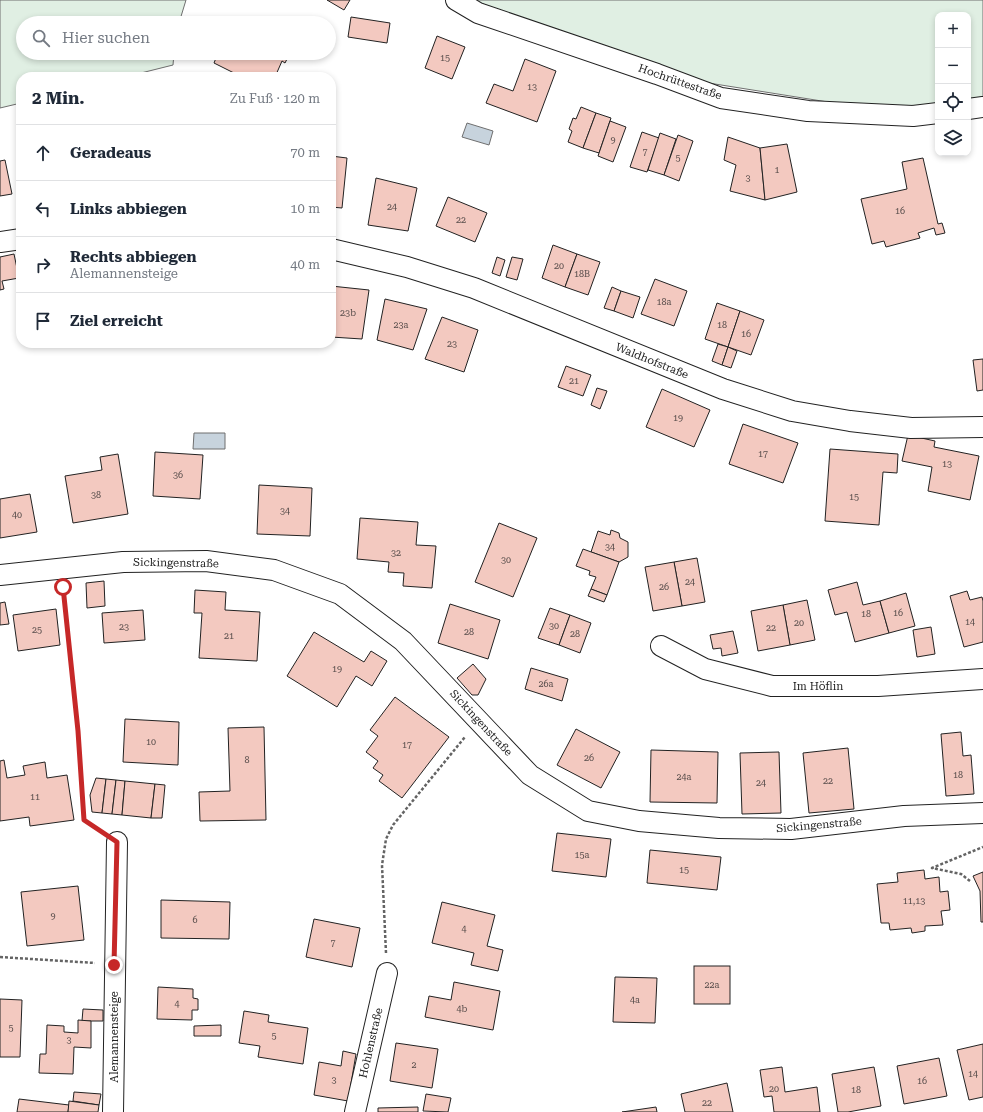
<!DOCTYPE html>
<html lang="de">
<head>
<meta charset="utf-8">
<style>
	:root { --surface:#fff; --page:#f6f6f7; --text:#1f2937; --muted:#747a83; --line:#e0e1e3 }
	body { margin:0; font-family:"Roboto Serif",serif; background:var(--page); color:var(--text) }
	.controls { position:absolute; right:12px; top:12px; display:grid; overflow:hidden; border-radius:8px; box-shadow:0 2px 6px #0003 }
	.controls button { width:36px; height:36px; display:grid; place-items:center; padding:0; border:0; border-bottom:1px solid var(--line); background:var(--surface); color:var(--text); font:20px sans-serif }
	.stop { position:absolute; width:12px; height:12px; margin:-9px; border:3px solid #c62828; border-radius:50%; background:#fff }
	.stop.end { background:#c62828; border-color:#fff; box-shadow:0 1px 4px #0008 }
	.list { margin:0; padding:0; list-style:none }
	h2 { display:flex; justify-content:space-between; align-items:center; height:52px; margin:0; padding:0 16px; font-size:17px }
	h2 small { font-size:13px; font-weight:400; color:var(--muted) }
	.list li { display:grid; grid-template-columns:26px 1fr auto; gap:12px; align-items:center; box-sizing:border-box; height:56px; padding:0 16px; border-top:1px solid var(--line) }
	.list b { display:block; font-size:15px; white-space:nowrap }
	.list p { margin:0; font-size:13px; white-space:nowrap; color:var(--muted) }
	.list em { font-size:13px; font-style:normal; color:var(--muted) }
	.icon { flex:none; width:22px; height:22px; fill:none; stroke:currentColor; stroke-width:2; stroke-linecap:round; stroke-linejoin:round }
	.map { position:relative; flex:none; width:983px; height:1112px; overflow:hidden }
	.search { position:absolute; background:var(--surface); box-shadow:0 2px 6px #0003; left:16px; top:16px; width:320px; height:44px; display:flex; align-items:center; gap:10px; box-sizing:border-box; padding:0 14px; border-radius:22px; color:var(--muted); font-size:15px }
	.panel { position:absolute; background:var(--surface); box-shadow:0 2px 6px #0003; left:16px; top:72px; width:320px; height:276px; border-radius:16px }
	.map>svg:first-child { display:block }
	.green { fill:#e0efe3; stroke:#6f6f6f }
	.water { fill:#c7d3dd; stroke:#6f6f6f }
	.building { fill:#f3c9c0; stroke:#222 }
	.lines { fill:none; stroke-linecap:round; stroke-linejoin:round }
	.minor-casing { stroke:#222; stroke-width:22 }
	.path { stroke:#646464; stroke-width:2.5; stroke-dasharray:3 2; stroke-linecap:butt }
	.minor { stroke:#fff; stroke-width:20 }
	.route { stroke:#c62828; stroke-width:5 }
	.labels { text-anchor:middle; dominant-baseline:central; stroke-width:3; stroke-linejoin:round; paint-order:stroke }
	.number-label { font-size:9px; fill:#564c4a }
	.street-label { font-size:11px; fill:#222; stroke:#fff }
</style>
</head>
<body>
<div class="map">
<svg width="983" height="1112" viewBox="0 0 983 1112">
	<rect width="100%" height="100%" fill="#fff"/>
	<!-- green -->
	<g class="green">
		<polygon points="0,0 186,0 179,23 23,23 23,53 174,53 173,65 125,77 21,77 21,103 0,108"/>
		<polygon points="463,0 983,0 983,98 968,100 968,15 938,15 938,105 925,107 853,106 696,81"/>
	</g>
	<!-- water -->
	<g class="water">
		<polygon points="467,123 493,131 489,145 462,137"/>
		<polygon points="194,433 225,433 225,449 193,449"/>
	</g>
	<!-- building -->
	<g class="building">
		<polygon points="327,0 350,0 344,10"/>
		<polygon points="351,17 390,23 387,43 348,37"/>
		<polygon points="437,36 465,47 452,79 425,68"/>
		<polygon points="218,53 284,53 289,55 285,63 282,61 275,77 256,77 252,75 251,77 242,77 214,63"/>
		<polygon points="525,59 556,71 537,122 486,103 494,84 513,91"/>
		<polygon points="581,107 596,113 583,148 568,142 572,131 569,129 573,118 576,119"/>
		<polygon points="596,113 611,118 599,153 583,148"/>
		<polygon points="610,121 626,127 613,162 598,156"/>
		<polygon points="642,132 659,138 647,172 630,167"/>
		<polygon points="660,133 676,139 664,175 648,170"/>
		<polygon points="678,135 693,141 679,181 664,175"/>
		<polygon points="728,137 760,148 765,200 730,191 736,165 724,160"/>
		<polygon points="787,144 797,192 765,200 760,148"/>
		<polygon points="331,156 347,158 342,208 331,207"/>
		<polygon points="923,158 938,224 942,223 945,233 936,235 934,228 918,233 920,238 886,247 884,241 872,244 861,199 907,189 902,162"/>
		<polygon points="5,160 12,194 0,196 0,161"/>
		<polygon points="376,178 417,188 408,231 368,225"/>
		<polygon points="448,197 487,213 475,242 436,226"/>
		<polygon points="553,245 577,254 565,287 542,278"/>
		<polygon points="14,254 19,278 2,281 4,289 0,290 0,257"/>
		<polygon points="577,254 600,262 588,295 565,287"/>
		<polygon points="497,257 505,260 500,276 492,273"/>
		<polygon points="512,257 523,259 517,280 506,277"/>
		<polygon points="655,279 687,291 674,326 641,314"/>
		<polygon points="331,286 369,290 362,339 331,337"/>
		<polygon points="612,287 621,291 614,311 604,308"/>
		<polygon points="621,291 640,297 633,318 614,311"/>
		<polygon points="385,299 427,309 413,350 377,340"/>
		<polygon points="717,303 740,311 728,347 705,339"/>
		<polygon points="740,311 764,320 751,355 728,347"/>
		<polygon points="442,317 478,330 464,372 425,359"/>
		<polygon points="718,344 728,347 722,365 712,361"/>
		<polygon points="728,347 737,351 731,368 722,365"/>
		<polygon points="983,359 983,390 977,391 973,360"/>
		<polygon points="566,366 591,375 583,396 558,387"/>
		<polygon points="597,388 607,391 600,409 591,405"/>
		<polygon points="662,389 710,410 694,447 646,427"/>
		<polygon points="743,424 798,443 783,483 729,464"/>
		<polygon points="908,435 935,441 934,447 979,456 970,500 928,491 932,467 902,461"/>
		<polygon points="830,449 898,454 897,473 883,472 879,525 825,521"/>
		<polygon points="155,452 203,455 200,499 153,496"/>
		<polygon points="118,454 128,514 73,523 65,476 102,470 100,457"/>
		<polygon points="259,485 312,488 310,536 257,534"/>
		<polygon points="30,494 37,532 0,538 0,499"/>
		<polygon points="360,518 418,522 416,545 436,546 432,588 403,586 404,573 388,572 389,562 357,559"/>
		<polygon points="499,523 537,538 513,597 475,582"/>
		<polygon points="611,530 619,533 620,538 628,542 628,557 619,562 591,552 598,531 610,535"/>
		<polygon points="583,549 619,562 607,595 591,589 596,577 589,575 590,571 576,566"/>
		<polygon points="697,558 705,602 682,606 674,562"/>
		<polygon points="674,562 682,606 653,611 645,567"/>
		<polygon points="104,581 105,606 87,608 86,583"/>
		<polygon points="857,582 863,605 880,601 889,633 855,642 847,612 835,615 828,590"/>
		<polygon points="591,589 607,595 604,602 588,596"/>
		<polygon points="195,590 226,592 225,610 260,612 257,661 199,658 202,613 194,613"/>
		<polygon points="967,591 970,600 982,597 983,601 983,642 964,647 950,596"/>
		<polygon points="906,593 915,626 889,633 880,601"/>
		<polygon points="807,600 815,640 790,645 783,605"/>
		<polygon points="5,602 9,624 0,625 0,603"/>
		<polygon points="450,604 500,620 488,659 438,643"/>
		<polygon points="783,605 790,645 758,651 751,611"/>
		<polygon points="550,608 570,615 559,645 538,638"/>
		<polygon points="56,609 60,645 18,651 13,615"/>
		<polygon points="143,610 145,640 104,643 102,613"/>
		<polygon points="570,615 591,623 580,653 559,645"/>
		<polygon points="931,627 935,654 917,657 913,630"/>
		<polygon points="733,631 738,653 722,656 721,648 713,649 710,635"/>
		<polygon points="314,632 364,662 371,651 387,661 372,686 356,676 337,707 287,676"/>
		<polygon points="473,664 486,679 478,695 472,695 457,678"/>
		<polygon points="531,668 568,679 562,701 525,689"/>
		<polygon points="395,697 449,737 402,798 379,781 383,775 373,768 378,761 366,752 378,736 370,730"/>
		<polygon points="125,719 179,722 178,765 123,762"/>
		<polygon points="264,727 266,820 200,821 199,792 230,791 228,728"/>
		<polygon points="576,729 620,752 601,788 557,765"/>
		<polygon points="961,732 963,756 971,755 974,794 946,796 941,734"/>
		<polygon points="848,748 854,809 809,813 803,753"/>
		<polygon points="651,750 718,752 717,803 650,802"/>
		<polygon points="779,752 781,813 742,814 740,753"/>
		<polygon points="4,760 7,778 25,775 23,766 45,762 47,778 67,775 74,820 30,826 29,817 0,821 0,761"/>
		<polygon points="96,778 106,779 102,813 92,812 90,795"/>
		<polygon points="106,779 116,780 112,814 102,813"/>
		<polygon points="116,780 125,781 122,815 112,814"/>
		<polygon points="125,781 155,784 151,818 122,815"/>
		<polygon points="155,784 165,785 162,818 151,818"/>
		<polygon points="557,833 611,839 606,877 552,871"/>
		<polygon points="650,850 721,857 717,890 647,883"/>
		<polygon points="924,870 925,879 939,877 940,892 948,891 950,910 941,911 943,925 925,926 925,931 912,933 911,928 890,930 889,923 881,923 877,884 898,882 897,873"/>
		<polygon points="983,872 983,922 981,922 980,891 973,876"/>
		<polygon points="78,886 84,940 27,946 21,892"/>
		<polygon points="161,900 230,902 229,939 161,938"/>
		<polygon points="442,902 495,915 487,946 503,950 498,971 471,965 474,953 432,943"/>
		<polygon points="314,919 360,928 352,967 306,957"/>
		<rect x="694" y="966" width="36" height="38"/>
		<polygon points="615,977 657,978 655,1023 613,1022"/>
		<polygon points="454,982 500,991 493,1030 425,1017 429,996 451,1000"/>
		<polygon points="158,987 193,989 193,998 198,999 198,1010 192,1010 192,1020 157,1019"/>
		<polygon points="0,999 22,1000 20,1057 0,1057"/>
		<polygon points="83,1009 103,1010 103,1021 82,1021"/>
		<polygon points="244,1011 269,1015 268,1022 308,1028 303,1064 258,1057 260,1046 239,1043"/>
		<polygon points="78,1020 91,1021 91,1048 74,1047 73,1074 39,1073 40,1054 46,1054 47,1025 64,1026 64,1032 78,1033"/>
		<polygon points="221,1025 221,1036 194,1036 194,1026"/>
		<polygon points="396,1043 438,1049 432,1088 390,1081"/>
		<polygon points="983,1044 983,1097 969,1100 957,1050"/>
		<polygon points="343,1051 356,1054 348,1101 314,1095 319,1062 341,1066"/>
		<polygon points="939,1058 947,1096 904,1104 897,1066"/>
		<polygon points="782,1067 785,1092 817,1087 820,1112 774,1112 772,1096 764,1097 760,1070"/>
		<polygon points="874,1067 881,1106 848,1112 838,1112 832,1074"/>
		<polygon points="727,1083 733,1112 685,1112 681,1094"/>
		<polygon points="74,1092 101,1094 99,1105 73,1101"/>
		<polygon points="426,1094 451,1098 448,1112 423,1111"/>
		<polygon points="19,1099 69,1105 68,1112 17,1112"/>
		<polygon points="69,1101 99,1105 98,1112 68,1112"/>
		<polygon points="418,1107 418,1112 378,1112 378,1108"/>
		<polygon points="656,1107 657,1112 622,1112"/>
	</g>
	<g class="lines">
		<defs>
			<g id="minor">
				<polyline points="456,0 478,13 657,74 721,98 808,111 913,116 938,113"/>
				<polyline points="968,109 983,107"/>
				<polyline points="0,242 21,239"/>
				<polyline points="331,249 407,267 474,288 723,389 792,411 850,421 911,428 983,427"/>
				<polyline points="0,575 123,562 206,561 274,570 340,594 403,641 530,775 588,811 639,821 719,828 791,829 904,816 983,813"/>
				<polyline points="661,646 705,669 772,686 878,686 983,679"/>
				<polyline points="113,1112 117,842"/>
				<polyline points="355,1112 387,973"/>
			</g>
		</defs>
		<!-- minor casing -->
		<use href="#minor" class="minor-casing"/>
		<!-- path -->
		<g class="path">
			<polyline points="63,589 78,731 84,820 100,831"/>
			<polyline points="970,881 961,874 932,868 983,847"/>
			<polyline points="386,953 382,865 386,839 393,825 465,737"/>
			<polyline points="0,957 95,963"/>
		</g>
		<!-- minor -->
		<use href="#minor" class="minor"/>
	</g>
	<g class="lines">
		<!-- route -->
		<polyline class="route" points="63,587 78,731 84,820 117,842 114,965"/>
	</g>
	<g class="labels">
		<!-- number labels -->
		<g class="number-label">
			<text x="445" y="58">15</text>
			<text x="532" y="87">13</text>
			<text x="613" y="140">9</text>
			<text x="645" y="152">7</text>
			<text x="678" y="158">5</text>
			<text x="777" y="170">1</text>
			<text x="748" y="178">3</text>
			<text x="392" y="207">24</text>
			<text x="900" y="211">16</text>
			<text x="461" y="220">22</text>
			<text x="559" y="266">20</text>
			<text x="582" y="274">18B</text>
			<text x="664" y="302">18a</text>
			<text x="348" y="313">23b</text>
			<text x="401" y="325">23a</text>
			<text x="722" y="325">18</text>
			<text x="746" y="334">16</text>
			<text x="452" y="344">23</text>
			<text x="574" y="381">21</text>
			<text x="678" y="418">19</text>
			<text x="763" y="454">17</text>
			<text x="947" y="464">13</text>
			<text x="178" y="475">36</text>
			<text x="96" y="495">38</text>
			<text x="854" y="497">15</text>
			<text x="285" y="511">34</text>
			<text x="17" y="515">40</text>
			<text x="610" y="547">34</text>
			<text x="396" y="553">32</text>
			<text x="506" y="560">30</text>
			<text x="690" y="582">24</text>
			<text x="664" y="587">26</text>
			<text x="898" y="613">16</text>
			<text x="866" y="614">18</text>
			<text x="970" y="622">14</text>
			<text x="799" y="623">20</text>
			<text x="554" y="626">30</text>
			<text x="124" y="627">23</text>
			<text x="771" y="628">22</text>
			<text x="37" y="630">25</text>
			<text x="469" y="632">28</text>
			<text x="575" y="634">28</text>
			<text x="229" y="636">21</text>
			<text x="337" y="669">19</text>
			<text x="546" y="684">26a</text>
			<text x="151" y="742">10</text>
			<text x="407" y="745">17</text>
			<text x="589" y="758">26</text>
			<text x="247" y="760">8</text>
			<text x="958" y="775">18</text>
			<text x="684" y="777">24a</text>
			<text x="828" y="781">22</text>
			<text x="761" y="783">24</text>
			<text x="35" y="797">11</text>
			<text x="582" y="855">15a</text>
			<text x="684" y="870">15</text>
			<text x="914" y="901">11,13</text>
			<text x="53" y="916">9</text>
			<text x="195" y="920">6</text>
			<text x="464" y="929">4</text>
			<text x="333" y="943">7</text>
			<text x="712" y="985">22a</text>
			<text x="635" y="1000">4a</text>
			<text x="177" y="1004">4</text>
			<text x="462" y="1009">4b</text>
			<text x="11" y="1028">5</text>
			<text x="274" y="1036">5</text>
			<text x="69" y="1040">3</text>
			<text x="414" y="1065">2</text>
			<text x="973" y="1074">14</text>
			<text x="334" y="1080">3</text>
			<text x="922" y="1081">16</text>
			<text x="774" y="1089">20</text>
			<text x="856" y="1090">18</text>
			<text x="707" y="1103">22</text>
		</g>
		<!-- street labels -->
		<g class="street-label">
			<text transform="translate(680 82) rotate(19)">Hochrüttestraße</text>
			<text transform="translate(652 361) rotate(22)">Waldhofstraße</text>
			<text transform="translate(176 563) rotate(1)">Sickingenstraße</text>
			<text x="818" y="686">Im Höflin</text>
			<text transform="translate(481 723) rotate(47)">Sickingenstraße</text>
			<text transform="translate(819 825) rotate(-5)">Sickingenstraße</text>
			<text transform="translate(114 1037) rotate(-90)">Alemannensteige</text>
			<text transform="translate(371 1043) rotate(-77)">Hohlenstraße</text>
		</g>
	</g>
</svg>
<div class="controls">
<button>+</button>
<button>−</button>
<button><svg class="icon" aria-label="locate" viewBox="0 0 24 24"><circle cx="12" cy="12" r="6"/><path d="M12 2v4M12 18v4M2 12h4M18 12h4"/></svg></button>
<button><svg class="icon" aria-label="layers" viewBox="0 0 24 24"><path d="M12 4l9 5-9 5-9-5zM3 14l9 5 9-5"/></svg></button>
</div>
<div class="stop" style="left:63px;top:587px"></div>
<div class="stop end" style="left:114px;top:965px"></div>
<div class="search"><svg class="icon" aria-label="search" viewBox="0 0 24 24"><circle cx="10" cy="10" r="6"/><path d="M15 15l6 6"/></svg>Hier suchen</div>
<section class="panel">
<h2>2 Min.<small>Zu Fuß · 120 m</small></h2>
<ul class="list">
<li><svg class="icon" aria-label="ahead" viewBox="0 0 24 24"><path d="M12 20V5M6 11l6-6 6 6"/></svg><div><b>Geradeaus</b></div><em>70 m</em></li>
<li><svg class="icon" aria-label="left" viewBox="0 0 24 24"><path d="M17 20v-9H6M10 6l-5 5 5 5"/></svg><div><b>Links abbiegen</b></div><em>10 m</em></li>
<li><svg class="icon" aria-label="right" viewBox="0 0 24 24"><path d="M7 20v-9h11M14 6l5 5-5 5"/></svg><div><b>Rechts abbiegen</b><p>Alemannensteige</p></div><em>40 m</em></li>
<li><svg class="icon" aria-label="arrive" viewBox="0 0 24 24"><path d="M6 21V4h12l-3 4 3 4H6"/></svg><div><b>Ziel erreicht</b></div></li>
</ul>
</section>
</div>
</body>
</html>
